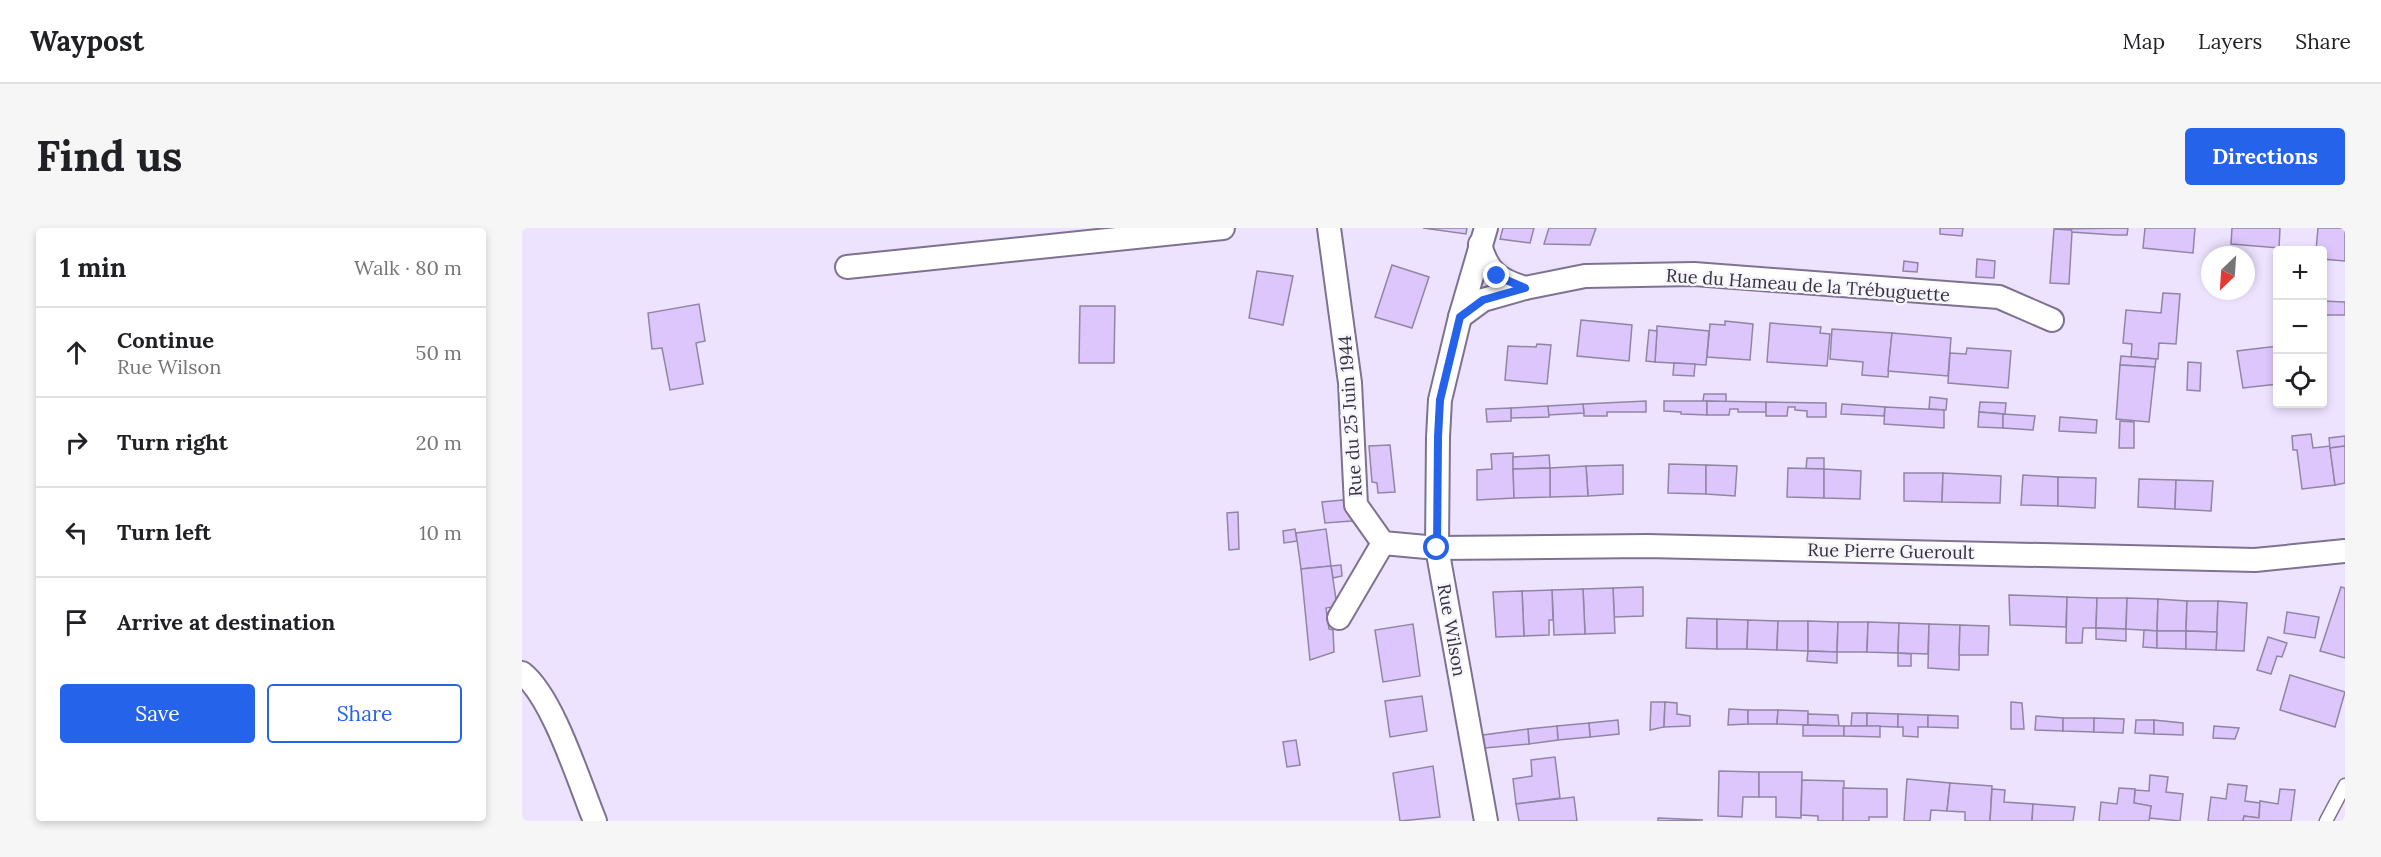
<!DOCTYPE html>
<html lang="en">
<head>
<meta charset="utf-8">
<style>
	:root { --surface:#fff; --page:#f6f6f6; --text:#202124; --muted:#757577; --line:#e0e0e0; --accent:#2563eb }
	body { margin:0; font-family:Lora,serif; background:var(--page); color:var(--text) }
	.controls { position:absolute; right:18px; top:18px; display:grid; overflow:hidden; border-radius:6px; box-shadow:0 3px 9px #0003 }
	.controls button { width:54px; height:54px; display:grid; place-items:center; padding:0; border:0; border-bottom:2px solid var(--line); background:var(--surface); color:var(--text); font:30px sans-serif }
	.compass { position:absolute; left:1679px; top:18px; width:54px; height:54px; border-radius:50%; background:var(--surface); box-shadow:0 3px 9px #0003; rotate:205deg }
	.stop { position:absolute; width:18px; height:18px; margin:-14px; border:4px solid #2563eb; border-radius:50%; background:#fff }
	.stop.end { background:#2563eb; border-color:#fff; box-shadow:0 2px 6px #0008 }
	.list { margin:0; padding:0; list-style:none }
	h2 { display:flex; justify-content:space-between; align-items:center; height:78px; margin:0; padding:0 24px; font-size:26px }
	h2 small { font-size:20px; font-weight:400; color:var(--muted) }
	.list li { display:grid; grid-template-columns:39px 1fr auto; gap:18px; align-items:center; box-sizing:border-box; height:90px; padding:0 24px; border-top:2px solid var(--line) }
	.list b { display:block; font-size:22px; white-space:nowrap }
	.list p { margin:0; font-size:20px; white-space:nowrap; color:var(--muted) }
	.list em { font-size:20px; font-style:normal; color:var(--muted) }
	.actions { display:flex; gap:12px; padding:18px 24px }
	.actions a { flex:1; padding:14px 0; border:2px solid var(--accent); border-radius:6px; text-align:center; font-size:21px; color:var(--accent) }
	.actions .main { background:var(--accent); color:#fff }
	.icon { flex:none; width:33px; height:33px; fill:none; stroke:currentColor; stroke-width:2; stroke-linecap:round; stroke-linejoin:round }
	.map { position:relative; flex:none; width:1823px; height:593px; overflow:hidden; border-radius:6px }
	header { display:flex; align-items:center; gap:36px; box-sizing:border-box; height:84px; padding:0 30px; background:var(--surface); border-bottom:2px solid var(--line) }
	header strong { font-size:28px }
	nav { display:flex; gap:33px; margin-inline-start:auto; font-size:21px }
	.intro { display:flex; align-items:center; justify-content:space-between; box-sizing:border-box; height:144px; padding:0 36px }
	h1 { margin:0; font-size:42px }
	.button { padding:15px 27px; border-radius:6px; background:var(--accent); color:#fff; font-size:21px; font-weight:700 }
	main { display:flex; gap:36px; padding:0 36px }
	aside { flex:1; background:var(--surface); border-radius:6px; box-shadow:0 3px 9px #0003 }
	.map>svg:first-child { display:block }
	.building { fill:#dcc6fb; stroke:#9185a4; stroke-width:1.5 }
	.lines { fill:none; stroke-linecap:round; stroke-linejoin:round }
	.lane-casing { stroke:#7e7290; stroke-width:15 }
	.street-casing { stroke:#7e7290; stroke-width:26 }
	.lane { stroke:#fff; stroke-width:12 }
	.street { stroke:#fff; stroke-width:22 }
	.route { stroke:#2563eb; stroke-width:8 }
	.labels { text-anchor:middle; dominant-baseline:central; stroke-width:5; stroke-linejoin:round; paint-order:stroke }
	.street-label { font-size:18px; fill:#37313f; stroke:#f7f5fc }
</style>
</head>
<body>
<header>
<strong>Waypost</strong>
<nav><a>Map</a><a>Layers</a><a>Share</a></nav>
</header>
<div class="intro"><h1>Find us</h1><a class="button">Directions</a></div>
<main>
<aside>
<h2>1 min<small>Walk · 80 m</small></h2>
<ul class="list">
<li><svg class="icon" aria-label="ahead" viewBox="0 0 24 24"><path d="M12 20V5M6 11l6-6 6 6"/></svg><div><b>Continue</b><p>Rue Wilson</p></div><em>50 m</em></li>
<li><svg class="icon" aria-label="right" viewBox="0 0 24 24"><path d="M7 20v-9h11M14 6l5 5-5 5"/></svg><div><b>Turn right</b></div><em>20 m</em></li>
<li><svg class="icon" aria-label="left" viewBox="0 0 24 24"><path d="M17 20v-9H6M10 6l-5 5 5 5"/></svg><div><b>Turn left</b></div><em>10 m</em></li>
<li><svg class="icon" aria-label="arrive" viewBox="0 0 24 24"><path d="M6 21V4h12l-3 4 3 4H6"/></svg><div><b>Arrive at destination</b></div></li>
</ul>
<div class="actions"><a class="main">Save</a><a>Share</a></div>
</aside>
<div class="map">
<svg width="1823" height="593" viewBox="0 0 1823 593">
	<rect width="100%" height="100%" fill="#eee3ff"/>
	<!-- building -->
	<g class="building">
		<polygon points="901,0 945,0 944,6"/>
		<polygon points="981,0 1012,0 1008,15 978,11"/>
		<polygon points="1027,0 1074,0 1068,17 1022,16"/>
		<polygon points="1418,0 1441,0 1440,8 1418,6"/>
		<polygon points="1606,0 1605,7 1593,7 1549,4 1549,2 1532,1"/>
		<polygon points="1623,0 1673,0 1671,25 1621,20"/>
		<polygon points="1710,0 1758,0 1757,20 1709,16"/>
		<polygon points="1796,0 1823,0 1823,33 1800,31 1800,22 1794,22"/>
		<polygon points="1532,1 1549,2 1550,4 1547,56 1528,55"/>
		<polygon points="1455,31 1473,33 1472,50 1454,49"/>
		<polygon points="1382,33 1396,35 1395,44 1381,43"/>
		<polygon points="870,37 907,49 890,100 853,89"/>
		<polygon points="735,43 771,48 761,97 727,90"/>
		<polygon points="1641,65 1658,66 1654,116 1637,115 1636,131 1609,129 1610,116 1601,115 1604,82 1639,85"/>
		<polygon points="1800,73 1823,74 1823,87 1800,87"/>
		<polygon points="177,76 183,113 174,115 181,156 148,162 140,120 130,121 126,85"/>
		<polygon points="558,78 593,78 592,135 557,135"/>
		<polygon points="1059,92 1110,97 1107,133 1055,128"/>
		<polygon points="1203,93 1231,96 1228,132 1185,129 1188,96 1203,97"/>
		<polygon points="1248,95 1299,99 1298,105 1308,106 1305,138 1245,134"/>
		<polygon points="1135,98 1187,103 1184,137 1133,134"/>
		<polygon points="1310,101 1370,105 1366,149 1340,147 1341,134 1308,131"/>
		<polygon points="1127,102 1135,103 1133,134 1124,133"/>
		<polygon points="1370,105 1429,110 1426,148 1366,143"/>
		<polygon points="1015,116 1029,117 1025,156 983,152 986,118 1014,119"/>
		<polygon points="1756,118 1756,156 1721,160 1715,123"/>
		<polygon points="1445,120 1489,123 1486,160 1426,155 1428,125 1444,126"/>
		<polygon points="1599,128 1634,131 1633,139 1598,137"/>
		<polygon points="1666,134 1679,135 1678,163 1665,162"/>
		<polygon points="1152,135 1173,136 1172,148 1151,147"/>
		<polygon points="1598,137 1633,139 1627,194 1594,191"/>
		<polygon points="1182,166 1204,166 1204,174 1181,173"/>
		<polygon points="1408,169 1425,171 1424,182 1407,181"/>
		<polygon points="1124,173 1124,184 1085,184 1085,188 1062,188 1061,176"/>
		<polygon points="1142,173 1185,173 1185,187 1159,186 1159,184 1142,183"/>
		<polygon points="1185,173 1244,174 1244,184 1216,184 1216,181 1208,181 1207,187 1185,187"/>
		<polygon points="1244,174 1304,175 1304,189 1285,189 1285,183 1273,182 1273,179 1266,179 1265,188 1244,188"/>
		<polygon points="1458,174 1484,175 1483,186 1457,184"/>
		<polygon points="1061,176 1062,185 1026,187 1026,178"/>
		<polygon points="1320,176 1363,179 1362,188 1319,186"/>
		<polygon points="1026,178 1027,189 989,190 989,180"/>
		<polygon points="1363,179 1422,182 1422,200 1362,196"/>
		<polygon points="989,180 989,193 965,194 964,181"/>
		<polygon points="1457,184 1481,186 1481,200 1456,199"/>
		<polygon points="1481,186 1513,188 1511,202 1481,200"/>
		<polygon points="1538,189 1575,192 1574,205 1537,203"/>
		<polygon points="1598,193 1612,194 1612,220 1597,220"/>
		<polygon points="1789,206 1791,220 1808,218 1813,257 1780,261 1775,222 1771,222 1770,208"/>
		<polygon points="1823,208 1823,218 1808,220 1807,210"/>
		<polygon points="868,217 873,264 856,265 855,255 850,254 847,218"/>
		<polygon points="1823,218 1823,255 1813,257 1808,220"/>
		<polygon points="991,225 992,270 955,272 955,242 970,241 969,226"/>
		<polygon points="1027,227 1028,240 991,241 991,229"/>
		<polygon points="1285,230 1302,230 1302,241 1284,241"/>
		<polygon points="1147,236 1184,237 1184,266 1146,265"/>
		<polygon points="1101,237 1101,266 1066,268 1064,238"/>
		<polygon points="1184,237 1215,238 1213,268 1184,266"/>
		<polygon points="1064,238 1066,268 1028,269 1028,240"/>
		<polygon points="1028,240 1028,269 992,270 991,241"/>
		<polygon points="1266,240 1302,241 1302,270 1265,269"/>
		<polygon points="1302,241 1339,243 1338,271 1302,270"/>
		<polygon points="1382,245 1421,245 1420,274 1382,273"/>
		<polygon points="1421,245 1479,248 1478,275 1420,274"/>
		<polygon points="1501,247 1536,249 1536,278 1499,277"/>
		<polygon points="1536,249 1574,250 1573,280 1536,278"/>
		<polygon points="1617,251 1654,252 1653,281 1616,279"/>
		<polygon points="1654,252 1691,253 1689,283 1653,281"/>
		<polygon points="821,272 831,276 830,293 803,295 800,274"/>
		<polygon points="716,284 717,321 707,322 705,285"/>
		<polygon points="773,301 775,313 762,315 761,303"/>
		<polygon points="804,301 809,338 779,341 774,305"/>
		<polygon points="819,337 820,348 811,350 809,338"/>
		<polygon points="809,338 815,378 804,380 807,401 811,402 812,424 788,432 779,341"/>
		<polygon points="1121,359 1121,388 1092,389 1091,360"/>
		<polygon points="1819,359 1823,360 1823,430 1798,423"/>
		<polygon points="1091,360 1093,405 1063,406 1061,361"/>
		<polygon points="1061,361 1063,406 1032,407 1030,362"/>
		<polygon points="1030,362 1031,392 1027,392 1027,407 1002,408 1000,363"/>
		<polygon points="1000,363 1002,408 974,409 971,364"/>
		<polygon points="1487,367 1545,369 1544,399 1488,397"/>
		<polygon points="1545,369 1575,370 1574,400 1561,400 1560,415 1544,415"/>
		<polygon points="1575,370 1605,370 1604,401 1574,400"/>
		<polygon points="1605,370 1636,371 1635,403 1604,401"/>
		<polygon points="1636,371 1665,373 1664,403 1635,403"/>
		<polygon points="1665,373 1696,373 1695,404 1664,403"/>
		<polygon points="1696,373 1725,375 1722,423 1694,422"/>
		<polygon points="1765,384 1797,389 1793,410 1762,405"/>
		<polygon points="1165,390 1195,391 1195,421 1164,420"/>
		<polygon points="1195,391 1226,392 1225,421 1195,421"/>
		<polygon points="1226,392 1256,393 1255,422 1225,421"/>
		<polygon points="1256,393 1286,393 1286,423 1255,422"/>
		<polygon points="1286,393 1316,394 1315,424 1286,423"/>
		<polygon points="1316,394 1346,394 1345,424 1315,424"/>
		<polygon points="1346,394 1377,395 1376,425 1345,424"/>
		<polygon points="1377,395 1407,396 1406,426 1376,425"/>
		<polygon points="891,396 898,448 861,454 853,402"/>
		<polygon points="1407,396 1438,397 1437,442 1406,440"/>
		<polygon points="1438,397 1467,398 1466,427 1437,427"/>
		<polygon points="1574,400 1604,401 1604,413 1574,411"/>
		<polygon points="1622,402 1635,403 1635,420 1621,419"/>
		<polygon points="1635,403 1664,403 1664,421 1635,420"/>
		<polygon points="1664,403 1695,404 1694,422 1664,421"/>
		<polygon points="1746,409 1765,415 1760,429 1755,428 1749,446 1735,442"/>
		<polygon points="1286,423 1315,424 1315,435 1285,433"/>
		<polygon points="1376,425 1389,426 1389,438 1376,438"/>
		<polygon points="1768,447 1823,464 1813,499 1758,482"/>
		<polygon points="900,468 905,503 868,509 863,473"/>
		<polygon points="1129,474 1143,474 1142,499 1128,502"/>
		<polygon points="1143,474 1155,475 1155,486 1168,488 1168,498 1142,499"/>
		<polygon points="1489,474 1500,475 1502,501 1489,501"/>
		<polygon points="1207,481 1226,482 1226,496 1206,497"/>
		<polygon points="1226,482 1256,482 1255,496 1226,496"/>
		<polygon points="1256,482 1286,483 1286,497 1255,496"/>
		<polygon points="1330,485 1345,485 1345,498 1329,498"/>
		<polygon points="1345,485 1376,486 1376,499 1345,498"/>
		<polygon points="1286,486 1316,487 1317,498 1286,497"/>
		<polygon points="1376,486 1406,487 1406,499 1396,499 1396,509 1381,508 1381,499 1376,499"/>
		<polygon points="1406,487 1436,488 1436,500 1406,499"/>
		<polygon points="1514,488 1541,490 1541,503 1513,502"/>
		<polygon points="1541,490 1572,490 1572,504 1541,503"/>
		<polygon points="1572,490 1602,491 1601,505 1572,504"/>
		<polygon points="1096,492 1097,506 1068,509 1067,495"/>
		<polygon points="1614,492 1632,492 1632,506 1613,505"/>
		<polygon points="1632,492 1661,495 1661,507 1632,506"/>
		<polygon points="1067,495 1068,509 1036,512 1035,498"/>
		<polygon points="1281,497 1322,498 1322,508 1281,508"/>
		<polygon points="1035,498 1036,512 1007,516 1006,501"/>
		<polygon points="1322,498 1358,498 1358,509 1322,508"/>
		<polygon points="1692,498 1717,500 1713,511 1691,510"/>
		<polygon points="1006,501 1007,516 963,520 961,507"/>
		<polygon points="774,512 778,537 765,539 761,514"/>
		<polygon points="1033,529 1038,570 994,576 991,551 1010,548 1009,532"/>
		<polygon points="911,538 918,589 878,593 871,545"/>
		<polygon points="1197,543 1237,544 1237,569 1221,569 1220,589 1196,588"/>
		<polygon points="1237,544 1280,544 1279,590 1254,589 1254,569 1237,569"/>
		<polygon points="1628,547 1646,549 1644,564 1661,566 1658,593 1627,590 1629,578 1612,575 1613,562 1627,563"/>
		<polygon points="1385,551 1428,555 1425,583 1409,582 1408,593 1382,593"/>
		<polygon points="1280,552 1322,553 1321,593 1296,593 1296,588 1279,587"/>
		<polygon points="1428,555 1470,558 1468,593 1443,593 1443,584 1425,583"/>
		<polygon points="1706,556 1725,558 1723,573 1738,575 1737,590 1722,588 1721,593 1686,593 1689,569 1704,571"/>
		<polygon points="1321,560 1365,561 1365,589 1347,589 1347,593 1321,593"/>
		<polygon points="1597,560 1613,561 1612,575 1629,578 1627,593 1577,593 1579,574 1595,576"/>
		<polygon points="1470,561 1483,562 1482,574 1511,576 1510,593 1468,593"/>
		<polygon points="1758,561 1773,562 1769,593 1721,593 1722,588 1737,590 1738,573 1756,576"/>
		<polygon points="1052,569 1055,593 997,593 994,576"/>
		<polygon points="1511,576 1553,579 1551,593 1510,593"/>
		<polygon points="1136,590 1181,592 1136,593"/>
	</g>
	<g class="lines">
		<defs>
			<polyline id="lane" points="1804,593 1823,557"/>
			<g id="street">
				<polyline points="807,0 828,155 834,277 861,315 915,320 1125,318 1733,332 1823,323"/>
				<path d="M958,16c7,28 19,36 45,44"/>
				<polyline points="325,39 701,0"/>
				<polyline points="938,89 961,72 1003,60 1063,48 1172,46 1477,69 1530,92"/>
				<polyline points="817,390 861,315"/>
				<path d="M0,445c31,24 57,109 73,148"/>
				<polyline points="964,593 915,320 916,209 918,172 938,89 964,0"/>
			</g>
		</defs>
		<!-- lane casing -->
		<use href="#lane" class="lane-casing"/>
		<!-- street casing -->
		<use href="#street" class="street-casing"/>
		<!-- lane -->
		<use href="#lane" class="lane"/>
		<!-- street -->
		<use href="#street" class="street"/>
	</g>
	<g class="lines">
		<!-- route -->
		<polyline class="route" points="915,320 916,209 918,172 938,89 961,72 1003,60 975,48"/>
	</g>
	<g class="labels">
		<!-- street labels -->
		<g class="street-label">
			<text transform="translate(1286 57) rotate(4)">Rue du Hameau de la Trébuguette</text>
			<text transform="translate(828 188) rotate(-94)">Rue du 25 Juin 1944</text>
			<text transform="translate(1369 323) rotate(1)">Rue Pierre Gueroult</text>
			<text transform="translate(930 402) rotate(80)">Rue Wilson</text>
		</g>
	</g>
</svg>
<div class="controls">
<button>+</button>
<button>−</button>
<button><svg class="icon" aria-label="locate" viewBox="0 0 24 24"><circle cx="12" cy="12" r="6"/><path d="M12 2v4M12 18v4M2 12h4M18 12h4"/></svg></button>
</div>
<svg class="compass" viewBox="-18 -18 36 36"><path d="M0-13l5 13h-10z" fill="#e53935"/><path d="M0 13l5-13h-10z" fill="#757577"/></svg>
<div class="stop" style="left:915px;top:320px"></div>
<div class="stop end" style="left:975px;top:48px"></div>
</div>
</main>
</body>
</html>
